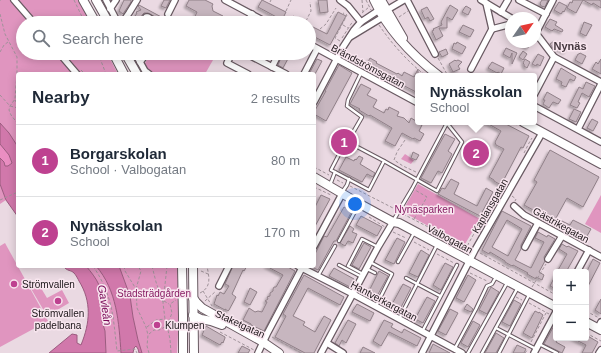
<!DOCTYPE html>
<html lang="en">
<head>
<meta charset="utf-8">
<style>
	:root { --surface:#fff; --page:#f6f6f7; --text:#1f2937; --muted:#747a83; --line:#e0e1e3; --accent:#be4190 }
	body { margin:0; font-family:Arial,sans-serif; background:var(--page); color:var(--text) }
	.controls { position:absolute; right:12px; bottom:12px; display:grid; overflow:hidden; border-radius:4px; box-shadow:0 2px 10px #0003 }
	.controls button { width:36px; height:36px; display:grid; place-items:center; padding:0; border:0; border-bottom:1px solid var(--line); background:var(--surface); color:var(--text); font:20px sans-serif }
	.compass { position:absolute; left:505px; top:12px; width:36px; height:36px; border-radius:50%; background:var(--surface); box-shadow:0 2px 10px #0003; rotate:56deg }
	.you { position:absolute; left:355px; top:204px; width:14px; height:14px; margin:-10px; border:3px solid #fff; border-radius:50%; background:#1a73e8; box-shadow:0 0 0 6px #1a73e833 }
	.badge { display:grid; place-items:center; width:26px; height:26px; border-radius:50%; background:var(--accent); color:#fff; font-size:13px; font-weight:700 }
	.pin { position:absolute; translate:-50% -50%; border:2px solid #fff; box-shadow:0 1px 4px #0006 }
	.popup { position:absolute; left:415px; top:73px; width:122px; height:52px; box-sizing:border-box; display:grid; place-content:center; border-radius:4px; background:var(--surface); filter:drop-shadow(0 1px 3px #0005); font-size:13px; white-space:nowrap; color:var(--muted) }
	.popup b { font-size:15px; color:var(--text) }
	.popup::after { content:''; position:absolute; left:50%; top:100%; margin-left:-8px; border:8px solid transparent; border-top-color:var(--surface) }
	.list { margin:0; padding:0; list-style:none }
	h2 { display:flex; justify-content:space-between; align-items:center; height:52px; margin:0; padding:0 16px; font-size:17px }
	h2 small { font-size:13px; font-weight:400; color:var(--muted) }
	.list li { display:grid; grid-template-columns:26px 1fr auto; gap:12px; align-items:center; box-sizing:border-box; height:72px; padding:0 16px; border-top:1px solid var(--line) }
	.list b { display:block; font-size:15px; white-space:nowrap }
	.list p { margin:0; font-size:13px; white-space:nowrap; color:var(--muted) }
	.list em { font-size:13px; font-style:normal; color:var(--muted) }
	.icon { flex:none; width:22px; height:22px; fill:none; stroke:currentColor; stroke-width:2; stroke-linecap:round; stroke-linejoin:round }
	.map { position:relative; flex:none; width:601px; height:353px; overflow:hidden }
	.search { position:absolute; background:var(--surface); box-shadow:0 2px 10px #0003; left:16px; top:16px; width:300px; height:44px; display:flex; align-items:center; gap:10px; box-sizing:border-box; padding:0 14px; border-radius:22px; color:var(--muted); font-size:15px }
	.panel { position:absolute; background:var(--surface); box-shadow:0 2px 10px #0003; left:16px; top:72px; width:300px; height:196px; border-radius:4px }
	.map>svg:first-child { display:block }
	.green { fill:#e095bf }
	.forest { fill:#ea8ec2 }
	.water { fill:#d178ab; stroke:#9b5b7f }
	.building { fill:#c7b6bf; stroke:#908088; fill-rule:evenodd; filter:url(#shadow) }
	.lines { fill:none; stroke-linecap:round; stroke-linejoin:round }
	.lane-casing { stroke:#695a62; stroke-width:4.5 }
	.street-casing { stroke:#695a62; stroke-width:8 }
	.secondary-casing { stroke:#695a62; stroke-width:10 }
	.path { stroke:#9f9299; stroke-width:1; stroke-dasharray:3 2; stroke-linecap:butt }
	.lane { stroke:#fff; stroke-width:2.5 }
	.street { stroke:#fff; stroke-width:5.5 }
	.secondary { stroke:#fff; stroke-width:8 }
	.poi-dot { fill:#be4190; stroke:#f8e6ef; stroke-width:1.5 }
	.labels { text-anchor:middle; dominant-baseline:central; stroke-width:3; stroke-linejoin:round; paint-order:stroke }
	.street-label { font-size:10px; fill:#1c1619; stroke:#f8e6ef }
	.park-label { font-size:10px; fill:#871c63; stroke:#f8e6ef }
	.poi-label { font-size:10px; fill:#1c1619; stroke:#f8e6ef; text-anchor:start }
	.neighbourhood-label { font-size:11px; font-weight:bold; fill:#45383f; stroke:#f8e6ef }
	.water-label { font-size:11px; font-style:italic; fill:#780756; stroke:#f8e6ef }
</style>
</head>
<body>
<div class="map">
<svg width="601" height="353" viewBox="0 0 601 353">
	<defs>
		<filter id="shadow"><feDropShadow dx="-2" dy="2" stdDeviation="1" flood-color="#0004"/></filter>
	</defs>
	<rect width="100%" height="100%" fill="#ead9e2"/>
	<!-- green -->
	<g class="green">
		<polygon points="0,0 78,0 91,23 23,23 23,53 107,53 118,74 18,74 18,147 9,133 0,123"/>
		<polygon points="151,53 217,53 205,74 148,74 144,65"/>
		<polygon points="405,154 414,160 411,164 401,159"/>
		<polygon points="0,184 6,200 0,204"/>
		<polygon points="418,184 480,219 465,244 431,225 430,227 405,213 406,212 403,210"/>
		<polygon points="601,195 601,233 585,224"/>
		<polygon points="5,243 48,321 0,347 0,246"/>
		<path d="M86,266h10c22,24 23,56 25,87h-15l-1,-22 -3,-10 1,-10 -1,-5v-7l-8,-22z"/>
		<polygon points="119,266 178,266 179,315 177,353 142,353 138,340 133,317 130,296"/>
		<polygon points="38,283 47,298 62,290 69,303 47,316 30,287"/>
	</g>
	<!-- forest -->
	<polygon class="forest" points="0,144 9,155 12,163 8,166 5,166 4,162 0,158"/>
	<!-- water -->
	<g class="water">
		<polygon points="0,123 9,133 18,147 18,217 6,200 0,184 0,158 4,162 5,166 8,166 12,163 9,155 0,144"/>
		<path d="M64,266h22c5,6 10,12 13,19 4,8 0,21 6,28l-3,8 3,10 1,22h-57l23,-19 5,1v8l4,2c9,-22 11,-43 -2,-64 -1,-2 -3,-6 -5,-8 -3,-3 -7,-2 -10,-6z"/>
		<path d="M96,266h23l11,30 3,21 5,23 4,13h-3l-1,-4 -2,-3 -2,2 -1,5h-12c-2,-30 -4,-63 -25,-87z"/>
	</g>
	<!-- building -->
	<g class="building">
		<polygon points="124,0 131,0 131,2 123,14 119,11"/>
		<polygon points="164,0 170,0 166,8 161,6"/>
		<polygon points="189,0 205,0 213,4 212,6 213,11 223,16 222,18 230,23 233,17 243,23 192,23 197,12 186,6"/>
		<polygon points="262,0 286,12 282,20 258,7"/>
		<polygon points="318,0 327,0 328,12 320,13"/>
		<polygon points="542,0 548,0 545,7 541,6 540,3"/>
		<polygon points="573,0 583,0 576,13 567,8 570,2 572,3"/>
		<polygon points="583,0 599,0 601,1 601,8 593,3 592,5"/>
		<polygon points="559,2 567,6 564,12 563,11 561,14 554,10"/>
		<polygon points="139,5 167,20 165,23 161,22 159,19 148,13 144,13 142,15 139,23 132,23 134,19 134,18 137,13 136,12 141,10 138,6"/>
		<polygon points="450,5 458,10 452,20 447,17 447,28 439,28 443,36 436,40 432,31 434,30 433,29 442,25 441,22"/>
		<polygon points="466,6 471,9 468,15 462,12 465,7"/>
		<polygon points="427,7 434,19 430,21 428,17 425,19 421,10"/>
		<polygon points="338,12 346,16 330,45 309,34 309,25 327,34"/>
		<polygon points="293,16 306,23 290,23"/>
		<polygon points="550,19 557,22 555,25 563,30 562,32 554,29 552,31 545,27"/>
		<polygon points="584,22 592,25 586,36 580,33"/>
		<polygon points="463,25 474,30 470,37 459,32"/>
		<polygon points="554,41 558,46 560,42 569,46 565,52 554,47 553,48 550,44"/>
		<polygon points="457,42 466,47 462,54 452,49 454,43 456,44"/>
		<polygon points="524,42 531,42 528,48 522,45"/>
		<polygon points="506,48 517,53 512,64 512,53 510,58 503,54"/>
		<polygon points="446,49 448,54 442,57 439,52"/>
		<polygon points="523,51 527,54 523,60 519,57"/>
		<polygon points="283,53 291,53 283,68 278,65"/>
		<polygon points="580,53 586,56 582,64 575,60 578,54 579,54"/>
		<polygon points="538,54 544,57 540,66 537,64 536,66 532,64"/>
		<polygon points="370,58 377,62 376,63 397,74 398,73 402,76 404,72 414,77 418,69 418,93 366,66"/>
		<polygon points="317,59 322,61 315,74 309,74"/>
		<polygon points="525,59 530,62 527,68 524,66 524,64 523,63"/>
		<polygon points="601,59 601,74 592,69 596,62 598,64"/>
		<polygon points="455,60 456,61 458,60 462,62 458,66 460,69 453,72 449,64"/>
		<polygon points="492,62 504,68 501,74 498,72 497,73 488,68"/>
		<polygon points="339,65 352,73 326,121 314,114 314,112 326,91 325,91"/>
		<polygon points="561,68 576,77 574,81 570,79 566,87 561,85 562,82 556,79"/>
		<polygon points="586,82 595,86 589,97 582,93 578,102 580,103 577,108 570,105 579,87 583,89"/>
		<polygon points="361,84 371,89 367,95 377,100 373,107 384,113 386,109 388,110 389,107 399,112 397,116 404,118 409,123 411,118 421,124 421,125 422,125 419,131 424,134 420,141 414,138 413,139 402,133 395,146 385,141 392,128 370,115 369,116 359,110 360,109 350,104"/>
		<polygon points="547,92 561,100 558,104 553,102 549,108 543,104 545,100 543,100"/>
		<polygon points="574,109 581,112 576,122 569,119"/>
		<polygon points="592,119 598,122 593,131 587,128"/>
		<polygon points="485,122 502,122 529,136 523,148 521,147 501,185 494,181 494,180 489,177 504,149 496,145 495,142 501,131"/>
		<polygon points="445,134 455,139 448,151 452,154 442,173 438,171 431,183 421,178"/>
		<polygon points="550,150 599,177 583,207 567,198 556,218 570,225 573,220 591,229 587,236 589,237 586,242 554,225 555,222 524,205 537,182 534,180"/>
		<polygon points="413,152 419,155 416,160 411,158"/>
		<polygon points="359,156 363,158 360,164 375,173 373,177 367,174 362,182 339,170 346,157 354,161 355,159 356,160"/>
		<polygon points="451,179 459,183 454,194 477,206 486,188 493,192 480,216 438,194 439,193 442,188 445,189"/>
		<polygon points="321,195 330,199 314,228 314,209"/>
		<polygon points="344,207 352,211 336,241 334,241 318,270 314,268 314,256 324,236 327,237"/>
		<path d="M502,211l29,15 -10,19v4l-6,11 16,8 13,-26 -9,-4 3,-6 9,5 1,-2 7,4 -11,18 1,4 -6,11 5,3 -2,5 -6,-3v2l-9,-5 1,-1 -15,-8 -1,1 -7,-4v-1l-15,-9 -1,2 -7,-4zM507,220l15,9 -14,27 -16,-9z"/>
		<polygon points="361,216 382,227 377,236 356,225"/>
		<polygon points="350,226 354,229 352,232 357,234 353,243 348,241 345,246 340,243"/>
		<polygon points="397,238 405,242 394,264 385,260"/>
		<polygon points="364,243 371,247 359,269 352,265"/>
		<polygon points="562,244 567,247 568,246 578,251 566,272 557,272 567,254 559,249"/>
		<polygon points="421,250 429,255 418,277 409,273"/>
		<polygon points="593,259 600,263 586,290 586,273"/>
		<polygon points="445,263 453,267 441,290 433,285"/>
		<polygon points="233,266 247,266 244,271 243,270 232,294 236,297 229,310 228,311 225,309 225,310 214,304 217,295 218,296 220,292 224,294 229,286 225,284"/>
		<polygon points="266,266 286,266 295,271 264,331 251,325 251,324 243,320 249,308 255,312 258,311 262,312 267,302 265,301 268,299 267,297 270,296 270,293 273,291 273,289 274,287 276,287 283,275"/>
		<polygon points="334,268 354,279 350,287 329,276"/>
		<polygon points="379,271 388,276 376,298 368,293"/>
		<polygon points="556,274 556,289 550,286"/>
		<polygon points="304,275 344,297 340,305 308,288 293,316 305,322 303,325 315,332 324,316 331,320 314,353 305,353 275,337 286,316 283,314"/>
		<polygon points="468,275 476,280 464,302 456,298"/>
		<polygon points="403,284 411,288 399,311 391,306"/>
		<polygon points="491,287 499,292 487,314 479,310"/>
		<polygon points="250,288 257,292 250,305 244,302"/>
		<polygon points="427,297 435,301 423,323 415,319"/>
		<polygon points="601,299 601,314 595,310"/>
		<polygon points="514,300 521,304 510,326 502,322"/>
		<polygon points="357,304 374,313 370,321 352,312"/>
		<polygon points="467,304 473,309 471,312 464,309"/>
		<polygon points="450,309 458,313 446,335 438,331"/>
		<polygon points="535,311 539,313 539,312 543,315 532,338 523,333"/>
		<polygon points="348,320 356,324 346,343 342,340 339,346 335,343"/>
		<polygon points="384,320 393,324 391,327 402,333 404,329 421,338 417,346 389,332 381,346 373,341"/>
		<polygon points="473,321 480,325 468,347 461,343"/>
		<polygon points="556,322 556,338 558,338 556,342 565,347 562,353 544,344"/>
		<polygon points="206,326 225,337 225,338 223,343 222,342 220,345 202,335"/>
		<polygon points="496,333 504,338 496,353 485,353"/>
		<polygon points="586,335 598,342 592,353 582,353 586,345 572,338 586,338"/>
		<polygon points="433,344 450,353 429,353"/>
		<polygon points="517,345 526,349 524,353 513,353"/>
		<polygon points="242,346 250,350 248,353 238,353"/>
		<polygon points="363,347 375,353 360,353"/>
	</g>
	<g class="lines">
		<defs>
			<g id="lane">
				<polyline points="361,73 348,100 347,106 362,117 351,136 346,141 384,161 437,191 462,142 446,122"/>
				<polyline points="522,76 533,76"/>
				<polyline points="346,141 331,170 369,190 384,161"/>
				<polyline points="330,185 335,172"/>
				<polyline points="343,191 347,185 349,179"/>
				<polyline points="393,221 412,189 447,123"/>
				<polyline points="339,241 359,204"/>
				<polyline points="370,262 392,274 376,306"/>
				<polyline points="398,262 414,233"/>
				<polyline points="339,265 362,277"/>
				<polyline points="367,269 375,273"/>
				<polyline points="363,274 348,266 362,239 378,247"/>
				<polyline points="318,276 335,246"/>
				<polyline points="406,278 440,296"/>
				<polyline points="399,319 437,245"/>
				<polyline points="496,328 536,349"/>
				<polyline points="422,332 457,265"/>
				<polyline points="539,344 557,353"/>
				<polyline points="455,348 476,309 487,286 492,284 496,277"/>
				<polyline points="468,353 507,283"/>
				<polyline points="482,353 517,289"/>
				<polyline points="499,353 529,295"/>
			</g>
			<g id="street">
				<polyline points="14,0 34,23"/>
				<polyline points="106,0 118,23"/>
				<polyline points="225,0 268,23"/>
				<polyline points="340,0 348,6 361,22"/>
				<polyline points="407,0 435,54"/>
				<polyline points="481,0 511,18"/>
				<polyline points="519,0 546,14"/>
				<polyline points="486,3 492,29 511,24"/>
				<polyline points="110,9 116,0"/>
				<polyline points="501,12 508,0"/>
				<polyline points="168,14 175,0"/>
				<polyline points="122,23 129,13 137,0"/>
				<polyline points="143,23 146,17 148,17 157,23"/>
				<polyline points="247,23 252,14"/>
				<polyline points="535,32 554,57 601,82"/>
				<polyline points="536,33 553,0"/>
				<polyline points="350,37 383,17 387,10 404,0"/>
				<polyline points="309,44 418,103"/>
				<polyline points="59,53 77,74"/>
				<polyline points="135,53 145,71 149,74"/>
				<polyline points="232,53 227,63 248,74"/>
				<polyline points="245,53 286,74"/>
				<polyline points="140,62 147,53"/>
				<polyline points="272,67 279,53"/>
				<polyline points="471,69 492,29"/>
				<polyline points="304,74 317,49"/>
				<polyline points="534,95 554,57"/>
				<polyline points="314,102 343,47 354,30 361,22 379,10 382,10"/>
				<polyline points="534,106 601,142"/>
				<polyline points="578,129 601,84"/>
				<polyline points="514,206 524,215 601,257"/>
				<polyline points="314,246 342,194"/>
				<polyline points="525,247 538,223"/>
				<polyline points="548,259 562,236"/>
				<polyline points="298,266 353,294 462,353"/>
				<polyline points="577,272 589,250"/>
				<polyline points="219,286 229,266"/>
				<polyline points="598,328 601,322"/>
				<polyline points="327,343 343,353"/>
				<polyline points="258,353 267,334 303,266"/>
				<polyline points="321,353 378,247 393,222"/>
				<polyline points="422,353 475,250 542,133"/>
				<polyline points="534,353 556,312"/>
				<polyline points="599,353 601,350"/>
			</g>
			<g id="secondary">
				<polyline points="83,0 96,23"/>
				<polyline points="96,0 109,23"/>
				<path d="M374,0c14,30 39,56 65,76"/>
				<polyline points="381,0 403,38"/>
				<polyline points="113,53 124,74"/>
				<polyline points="125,53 137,74"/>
				<polyline points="523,122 601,164"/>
				<polyline points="314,177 360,204 393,222 399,223 556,307"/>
				<polyline points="182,266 183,316 183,353"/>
				<polyline points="193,266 194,353"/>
				<polyline points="193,298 196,302 202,308 263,342 279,353"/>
				<polyline points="193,315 201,319 211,321 222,325"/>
				<polyline points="586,322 601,330"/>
			</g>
		</defs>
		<!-- lane casing -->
		<use href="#lane" class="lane-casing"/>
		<!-- street casing -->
		<use href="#street" class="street-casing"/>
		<!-- secondary casing -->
		<use href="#secondary" class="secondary-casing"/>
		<!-- path -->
		<g class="path">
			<polyline points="74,0 85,23"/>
			<polyline points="362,0 363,12"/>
			<polyline points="366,0 371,10"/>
			<polyline points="0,1 0,0"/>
			<polyline points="270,2 271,0"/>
			<polyline points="286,11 291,0"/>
			<polyline points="362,13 369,7"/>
			<polyline points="0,14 5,34 17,57 17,72 15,99 10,106 9,110 11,115 18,124"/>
			<polyline points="399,17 408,11"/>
			<polyline points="272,21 277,23"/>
			<polyline points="306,21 311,11 310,2"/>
			<polyline points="343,25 348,28"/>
			<path d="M379,25c13,19 28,36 47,51"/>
			<polyline points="320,29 326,24 336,8"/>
			<polyline points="342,38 353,21"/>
			<polyline points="340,41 335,38 347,15 343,13"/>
			<polyline points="0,52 4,45 8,42"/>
			<polyline points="98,53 106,74"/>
			<polyline points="438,58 448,76"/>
			<polyline points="81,70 85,74"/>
			<polyline points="0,95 10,106 18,108"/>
			<polyline points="15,100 18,105"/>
			<polyline points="512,122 517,125"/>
			<polyline points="405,140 397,152 394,160 403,166 416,172"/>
			<polyline points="524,153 529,143 532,138"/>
			<polyline points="314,167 329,175"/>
			<polyline points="337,180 343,183"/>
			<polyline points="350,186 395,209"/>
			<polyline points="314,187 331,195"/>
			<polyline points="512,196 516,199 515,201"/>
			<polyline points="0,200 18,192"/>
			<polyline points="403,214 469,248"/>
			<polyline points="369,217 385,227"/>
			<polyline points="414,219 427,197 415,190"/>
			<polyline points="393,232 406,238"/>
			<polyline points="414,242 429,250"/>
			<polyline points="465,250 482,219 500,195"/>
			<polyline points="480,253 556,295"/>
			<polyline points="437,254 454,263"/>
			<path d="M93,266c20,30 20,50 24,85l18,-2 2,4"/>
			<polyline points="124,266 125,271 136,289 137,308 146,327 148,335 147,346 149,353"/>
			<polyline points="152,266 156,282 163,302"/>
			<polyline points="167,266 163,303 165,319 167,326 170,339 171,353"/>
			<polyline points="201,271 208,274"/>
			<polyline points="470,273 487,281"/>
			<polyline points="532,287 546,264"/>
			<polyline points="136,289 141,271 138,266"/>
			<polyline points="203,291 212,306"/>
			<path d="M200,293c12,-6 9,-16 7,-27"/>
			<polyline points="516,297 522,300"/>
			<polyline points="164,301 169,304"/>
			<polyline points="205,301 216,291"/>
			<polyline points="529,303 549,314"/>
			<polyline points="586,311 599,318"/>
			<polyline points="147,327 156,320 165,319"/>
			<polyline points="220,332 254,350"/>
			<polyline points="586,333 601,341"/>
			<polyline points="149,334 154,330 159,330 167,326 172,313 170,304 176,300"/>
			<polyline points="272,337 301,353"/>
			<polyline points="531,342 546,313"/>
			<polyline points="525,353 528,349"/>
		</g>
		<!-- lane -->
		<use href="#lane" class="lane"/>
		<!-- street -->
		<use href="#street" class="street"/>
		<!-- secondary -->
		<use href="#secondary" class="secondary"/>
	</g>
	<!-- markers -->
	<g class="poi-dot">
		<circle cx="14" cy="284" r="4"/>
		<circle cx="58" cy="301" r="4"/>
		<circle cx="157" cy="325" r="4"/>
	</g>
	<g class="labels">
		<!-- street labels -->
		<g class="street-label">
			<text transform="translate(368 66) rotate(28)">Brändströmsgatan</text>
			<text transform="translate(490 206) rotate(-60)">Kaplansgatan</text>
			<text transform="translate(561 225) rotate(29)">Gästrikegatan</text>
			<text transform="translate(450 239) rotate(28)">Valbogatan</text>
			<text transform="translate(384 301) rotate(28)">Hantverkargatan</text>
			<text transform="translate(240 324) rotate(25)">Staketgatan</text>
		</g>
		<!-- park labels -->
		<g class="park-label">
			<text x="424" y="209">Nynäsparken</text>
			<text x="154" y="293">Stadsträdgården</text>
		</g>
		<!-- poi labels -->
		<g class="poi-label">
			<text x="22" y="284">Strömvallen</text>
			<text x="58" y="313" text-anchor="middle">Strömvallen<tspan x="58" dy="12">padelbana</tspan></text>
			<text x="165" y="325">Klumpen</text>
		</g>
		<!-- neighbourhood labels -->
		<g class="neighbourhood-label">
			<text x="570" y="46">Nynäs</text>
		</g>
		<!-- water labels -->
		<g class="water-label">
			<text transform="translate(105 305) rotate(81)">Gavleån</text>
		</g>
	</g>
</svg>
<div class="controls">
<button>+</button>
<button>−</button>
</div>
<svg class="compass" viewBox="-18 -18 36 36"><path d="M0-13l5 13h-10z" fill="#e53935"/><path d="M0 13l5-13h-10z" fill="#747a83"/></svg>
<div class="you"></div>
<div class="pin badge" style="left:344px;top:142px">1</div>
<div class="pin badge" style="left:476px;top:153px">2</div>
<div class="popup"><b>Nynässkolan</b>School</div>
<div class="search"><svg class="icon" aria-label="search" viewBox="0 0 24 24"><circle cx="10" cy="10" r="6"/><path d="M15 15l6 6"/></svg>Search here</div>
<section class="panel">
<h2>Nearby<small>2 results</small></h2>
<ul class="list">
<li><span class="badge">1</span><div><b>Borgarskolan</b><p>School · Valbogatan</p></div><em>80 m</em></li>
<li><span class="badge">2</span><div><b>Nynässkolan</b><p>School</p></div><em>170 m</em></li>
</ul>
</section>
</div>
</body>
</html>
